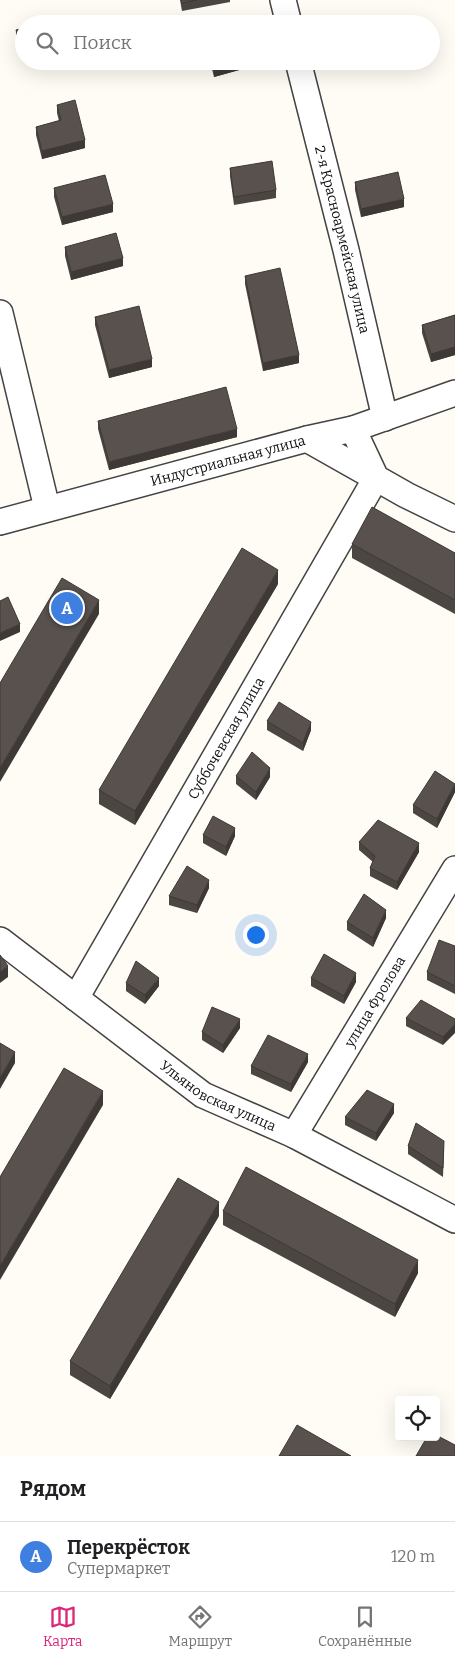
<!DOCTYPE html>
<html lang="ru">
<head>
<meta charset="utf-8">
<style>
	:root { --surface:#fff; --page:#f6f6f6; --text:#202124; --muted:#757577; --line:#e0e0e0; --accent:#db2777 }
	body { margin:0; font-family:Bitter,serif; background:var(--page); color:var(--text) }
	.controls { position:absolute; right:15px; bottom:15px; display:grid; overflow:hidden; border-radius:5px; box-shadow:0 5px 20px #0002 }
	.controls button { width:45px; height:45px; display:grid; place-items:center; padding:0; border:0; border-bottom:1px solid var(--line); background:var(--surface); color:var(--text); font:25px sans-serif }
	.you { position:absolute; left:255px; top:934px; width:18px; height:18px; margin:-12px; border:4px solid #fff; border-radius:50%; background:#1a73e8; box-shadow:0 0 0 8px #1a73e833 }
	.badge { display:grid; place-items:center; width:32px; height:32px; border-radius:50%; background:var(--accent); color:#fff; font-size:16px; font-weight:700 }
	.pin { position:absolute; translate:-50% -50%; border:2px solid #fff; box-shadow:0 1px 5px #0006 }
	.list { margin:0; padding:0; list-style:none }
	h2 { display:flex; justify-content:space-between; align-items:center; height:65px; margin:0; padding:0 20px; font-size:21px }
	h2 small { font-size:16px; font-weight:400; color:var(--muted) }
	.list li { display:grid; grid-template-columns:32px 1fr auto; gap:15px; align-items:center; box-sizing:border-box; height:70px; padding:0 20px; border-top:1px solid var(--line) }
	.list b { display:block; font-size:19px; white-space:nowrap }
	.list p { margin:0; font-size:16px; white-space:nowrap; color:var(--muted) }
	.list em { font-size:16px; font-style:normal; color:var(--muted) }
	.icon { flex:none; width:28px; height:28px; fill:none; stroke:currentColor; stroke-width:2; stroke-linecap:round; stroke-linejoin:round }
	.map { position:relative; flex:none; width:455px; height:1456px; overflow:hidden }
	.search { position:absolute; background:var(--surface); box-shadow:0 5px 20px #0002; left:15px; right:15px; top:15px; height:55px; display:flex; align-items:center; gap:12px; box-sizing:border-box; padding:0 18px; border-radius:28px; color:var(--muted); font-size:19px }
	.sheet { height:135px; background:var(--surface) }
	nav { display:flex; justify-content:space-around; align-items:center; box-sizing:border-box; height:70px; border-top:1px solid var(--line); background:var(--surface); font-size:14px; color:var(--muted) }
	nav a { display:grid; justify-items:center; gap:2px }
	nav .on { color:var(--accent) }
	.map>svg:first-child { display:block }
	.lines { fill:none; stroke-linecap:round; stroke-linejoin:round }
	.minor-casing { stroke:#434343; stroke-width:28 }
	.minor { stroke:#fff; stroke-width:25 }
	.wall { fill:#4c4642 }
	.shaded-wall { fill:#3e3936 }
	.building { fill:#58514d; stroke:#3e3936 }
	.labels { text-anchor:middle; dominant-baseline:central; stroke-width:5; stroke-linejoin:round; paint-order:stroke }
	.street-label { font-size:14px; fill:#101010; stroke:#fff }
</style>
</head>
<body>
<div class="map">
<svg width="455" height="1456" viewBox="0 0 455 1456">
	<rect width="100%" height="100%" fill="#fefcf4"/>
	<g class="lines">
		<defs>
			<g id="minor">
				<polyline points="283,0 289,24"/>
				<path id="s1" d="M298,61l48,189 39,168"/>
				<polyline points="0,313 47,508"/>
				<polyline points="353,429 376,478 406,495 455,519"/>
				<path id="s2" d="M0,522l307,-83 46,-10 102,-36"/>
				<path id="s3" d="M0,940l203,155 91,40 161,85"/>
				<path id="s4" d="M76,998l300,-520 -69,-39"/>
				<path id="s5" d="M294,1135l161,-266"/>
			</g>
		</defs>
		<!-- minor casing -->
		<use href="#minor" class="minor-casing"/>
		<!-- minor -->
		<use href="#minor" class="minor"/>
	</g>
	<!-- wall -->
	<g class="wall">
		<polygon points="180,0 230,0 230,2 182,11"/>
		<polygon points="24,28 23,62 16,38 16,30"/>
		<polygon points="210,61 250,61 250,67 214,77"/>
		<polygon points="57,105 85,148 42,159 36,135 36,127 59,121 57,113"/>
		<polygon points="230,168 276,190 276,198 234,205 230,176"/>
		<polygon points="355,182 404,207 361,217 355,190"/>
		<polygon points="54,188 113,212 62,225 54,197"/>
		<polygon points="65,247 123,266 71,280 65,256"/>
		<polygon points="245,276 299,363 263,371 245,284"/>
		<polygon points="455,315 455,355 431,362 422,333 422,325"/>
		<polygon points="95,317 152,367 109,378 95,325"/>
		<polygon points="98,421 237,437 109,470 98,429"/>
		<polygon points="352,544 455,553 455,614 352,558"/>
		<polygon points="278,584 135,825 99,804 99,790"/>
		<polygon points="267,721 311,730 303,751 267,730"/>
		<polygon points="236,776 270,777 256,800 236,784"/>
		<polygon points="455,792 437,828 413,813 413,805"/>
		<polygon points="203,835 235,836 226,856 203,843"/>
		<polygon points="359,842 419,852 397,890 370,876 370,868 373,862 359,850"/>
		<polygon points="209,888 197,913 169,905 169,896"/>
		<polygon points="386,918 373,947 347,930 347,922"/>
		<polygon points="455,946 455,994 427,980 427,972"/>
		<polygon points="311,978 356,982 344,1004 311,986"/>
		<polygon points="126,983 159,986 145,1004 126,991"/>
		<polygon points="406,1018 455,1019 443,1045 406,1026"/>
		<polygon points="240,1028 223,1053 202,1040 202,1032"/>
		<polygon points="308,1062 291,1092 251,1074 251,1066"/>
		<polygon points="394,1113 376,1141 345,1125 345,1117"/>
		<polygon points="408,1146 444,1149 443,1177 408,1154"/>
		<polygon points="223,1211 418,1273 395,1317 223,1225"/>
		<polygon points="219,1216 110,1399 70,1375 70,1361"/>
	</g>
	<!-- shaded-wall -->
	<g class="shaded-wall">
		<polygon points="24,53 24,61 25,61 23,62 23,54"/>
		<polygon points="242,61 250,61 250,67 214,77 214,68"/>
		<polygon points="85,140 85,148 42,159 42,151"/>
		<polygon points="404,199 404,207 361,217 361,209"/>
		<polygon points="113,204 113,212 62,225 62,217"/>
		<polygon points="123,258 123,266 71,280 71,272"/>
		<polygon points="455,347 455,355 431,362 431,354"/>
		<polygon points="299,355 299,363 263,371 263,363"/>
		<polygon points="152,359 152,367 109,378 109,370"/>
		<polygon points="237,429 237,437 109,470 109,462"/>
		<polygon points="278,570 278,584 135,825 135,811"/>
		<polygon points="99,600 99,614 0,782 0,768"/>
		<polygon points="20,624 20,632 0,641 0,633"/>
		<polygon points="311,722 311,730 303,751 303,743"/>
		<polygon points="270,768 270,777 256,800 256,792"/>
		<polygon points="455,784 455,792 437,828 437,819"/>
		<polygon points="235,828 235,836 226,856 226,847"/>
		<polygon points="419,843 419,852 397,890 397,882"/>
		<polygon points="209,880 209,888 197,913 197,905"/>
		<polygon points="386,910 386,918 373,947 373,938"/>
		<polygon points="8,966 8,977 0,983 0,972"/>
		<polygon points="356,973 356,982 344,1004 344,996"/>
		<polygon points="159,978 159,986 145,1004 145,995"/>
		<polygon points="240,1019 240,1028 223,1053 223,1045"/>
		<polygon points="455,1024 455,1033 443,1045 443,1037"/>
		<polygon points="15,1052 15,1063 0,1089 0,1078"/>
		<polygon points="308,1054 308,1062 291,1092 291,1084"/>
		<polygon points="103,1091 103,1105 0,1280 0,1266"/>
		<polygon points="394,1104 394,1113 376,1141 376,1133"/>
		<polygon points="219,1202 219,1216 110,1399 110,1386"/>
		<polygon points="418,1260 418,1273 395,1317 395,1304"/>
	</g>
	<!-- building -->
	<g class="building">
		<polygon points="181,0 197,0 182,3"/>
		<polygon points="63,18 64,24 39,24"/>
		<polygon points="24,28 24,53 23,54 16,30"/>
		<polygon points="212,61 242,61 214,68"/>
		<polygon points="75,100 85,140 42,151 36,127 61,120 57,105"/>
		<polygon points="272,161 276,190 234,197 230,168"/>
		<polygon points="398,172 404,199 361,209 355,182"/>
		<polygon points="105,175 113,204 62,217 54,188"/>
		<polygon points="116,233 123,258 71,272 65,247"/>
		<polygon points="280,268 299,355 263,363 245,276"/>
		<polygon points="139,306 152,359 109,370 95,317"/>
		<polygon points="455,315 455,347 431,354 422,325"/>
		<polygon points="226,387 237,429 109,462 98,421"/>
		<polygon points="372,507 455,553 455,600 352,544"/>
		<polygon points="242,548 278,570 135,811 99,790"/>
		<polygon points="62,578 99,600 0,768 0,683"/>
		<polygon points="8,597 20,624 0,633 0,601"/>
		<polygon points="279,702 311,722 303,743 267,721"/>
		<polygon points="252,752 270,768 256,792 236,776"/>
		<polygon points="435,771 455,784 437,819 413,805"/>
		<polygon points="213,816 235,828 226,847 203,835"/>
		<polygon points="378,820 419,843 397,882 370,868 375,856 359,842"/>
		<polygon points="187,866 209,880 197,905 169,896"/>
		<polygon points="364,894 386,910 373,938 347,922"/>
		<polygon points="439,940 455,946 455,986 427,972"/>
		<polygon points="324,954 356,973 344,996 311,978"/>
		<polygon points="0,955 8,966 0,972"/>
		<polygon points="136,961 159,978 145,995 126,983"/>
		<polygon points="421,1000 455,1019 455,1024 443,1037 406,1018"/>
		<polygon points="212,1007 240,1019 223,1045 202,1032"/>
		<polygon points="268,1035 308,1054 291,1084 251,1066"/>
		<polygon points="0,1043 15,1052 0,1078"/>
		<polygon points="64,1068 103,1091 0,1266 0,1177"/>
		<polygon points="367,1090 394,1104 376,1133 345,1117"/>
		<polygon points="416,1123 444,1141 443,1168 408,1146"/>
		<polygon points="246,1167 418,1260 395,1304 223,1211"/>
		<polygon points="178,1178 219,1202 110,1386 70,1361"/>
		<polygon points="297,1425 351,1456 279,1456"/>
		<polygon points="436,1435 455,1445 455,1456 416,1456 427,1437 436,1437"/>
	</g>
	<g class="labels">
		<!-- street labels -->
		<g class="street-label">
			<text stroke="none"><textPath href="#s1" startOffset="184">2-я Красноармейская улица</textPath></text>
			<text stroke="none"><textPath href="#s2" startOffset="236">Индустриальная улица</textPath></text>
			<text stroke="none"><textPath href="#s4" startOffset="300">Суббочевская улица</textPath></text>
			<text stroke="none"><textPath href="#s5" startOffset="156">улица Фролова</textPath></text>
			<text stroke="none"><textPath href="#s3" startOffset="269">Ульяновская улица</textPath></text>
		</g>
	</g>
</svg>
<div class="controls">
<button><svg class="icon" aria-label="locate" viewBox="0 0 24 24"><circle cx="12" cy="12" r="6"/><path d="M12 2v4M12 18v4M2 12h4M18 12h4"/></svg></button>
</div>
<div class="you"></div>
<div class="pin badge" style="left:67px;top:608px;background:#3f7fe0">A</div>
<div class="search"><svg class="icon" aria-label="search" viewBox="0 0 24 24"><circle cx="10" cy="10" r="6"/><path d="M15 15l6 6"/></svg>Поиск</div>
</div>
<section class="sheet">
<h2>Рядом<small></small></h2>
<ul class="list">
<li><span class="badge" style="background:#3f7fe0">A</span><div><b>Перекрёсток</b><p>Супермаркет</p></div><em>120 m</em></li>
</ul>
</section>
<nav>
<a class="on"><svg class="icon" aria-label="map" viewBox="0 0 24 24"><path d="M3 6l6-2 6 2 6-2v14l-6 2-6-2-6 2zM9 4v14M15 6v14"/></svg>Карта</a>
<a><svg class="icon" aria-label="directions" viewBox="0 0 24 24"><path d="M12 3l9 9-9 9-9-9zM9 14v-3h6M13 9l2 2-2 2"/></svg>Маршрут</a>
<a><svg class="icon" aria-label="saved" viewBox="0 0 24 24"><path d="M7 4h10v16l-5-4-5 4z"/></svg>Сохранённые</a>
</nav>
</body>
</html>
